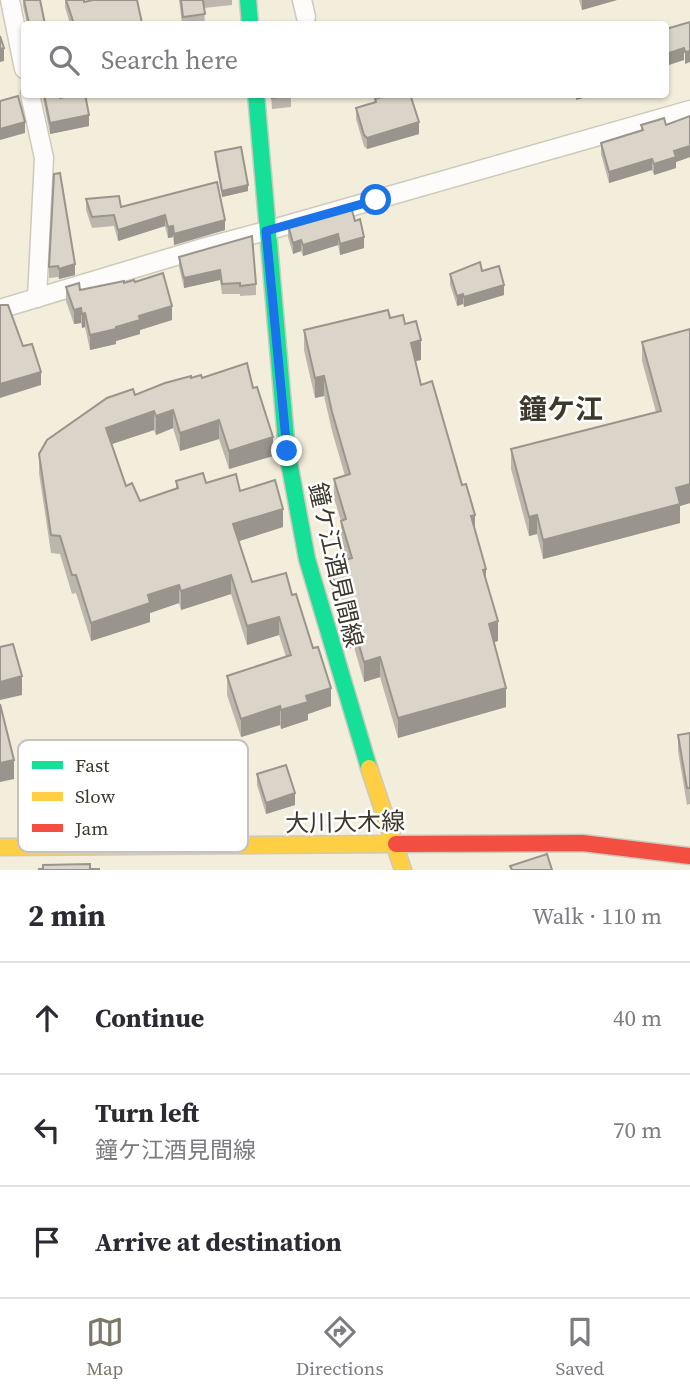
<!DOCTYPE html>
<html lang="en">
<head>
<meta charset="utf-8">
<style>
	:root { --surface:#fff; --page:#f7f7f7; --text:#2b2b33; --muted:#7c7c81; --line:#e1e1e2; --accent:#7c7769 }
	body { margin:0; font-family:"Source Serif 4","Noto Sans JP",serif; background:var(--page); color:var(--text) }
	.stop { position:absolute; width:21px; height:21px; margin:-16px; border:5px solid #1a73e8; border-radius:50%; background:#fff }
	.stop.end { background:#1a73e8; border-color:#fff; box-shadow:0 2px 7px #0008 }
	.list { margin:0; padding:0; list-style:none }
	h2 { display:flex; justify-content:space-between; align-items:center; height:91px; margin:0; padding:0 28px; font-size:30px }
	h2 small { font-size:23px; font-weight:400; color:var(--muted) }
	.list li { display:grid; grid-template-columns:46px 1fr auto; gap:21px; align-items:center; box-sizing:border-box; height:112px; padding:0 28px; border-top:2px solid var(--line) }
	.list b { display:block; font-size:26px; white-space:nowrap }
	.list p { margin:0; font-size:23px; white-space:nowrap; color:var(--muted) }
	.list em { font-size:23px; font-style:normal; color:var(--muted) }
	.icon { flex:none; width:38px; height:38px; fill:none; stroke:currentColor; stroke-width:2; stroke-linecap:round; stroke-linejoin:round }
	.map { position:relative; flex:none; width:690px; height:870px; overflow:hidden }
	.search { position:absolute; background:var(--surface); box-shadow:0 2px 5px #0004; left:21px; right:21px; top:21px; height:77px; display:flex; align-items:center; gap:18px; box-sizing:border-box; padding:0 24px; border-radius:7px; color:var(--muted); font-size:26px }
	.sheet { height:427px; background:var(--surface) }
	nav { display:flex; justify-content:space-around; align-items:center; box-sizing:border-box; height:98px; border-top:2px solid var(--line); background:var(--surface); font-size:19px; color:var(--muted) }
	nav a { display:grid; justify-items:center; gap:4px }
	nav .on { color:var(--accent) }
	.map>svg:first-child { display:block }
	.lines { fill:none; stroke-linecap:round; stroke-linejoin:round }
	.street-casing { stroke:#cdc9bb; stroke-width:21 }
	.fast-casing { stroke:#cdc9bb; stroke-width:19 }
	.slow-casing { stroke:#cdc9bb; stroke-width:19 }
	.jam-casing { stroke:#cdc9bb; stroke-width:19 }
	.street { stroke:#fdfcfa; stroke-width:18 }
	.fast { stroke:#16e098; stroke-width:16 }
	.slow { stroke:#ffcf43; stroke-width:16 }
	.jam { stroke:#f24e42; stroke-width:16 }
	.wall { fill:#bbb7ac }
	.shaded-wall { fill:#99958c }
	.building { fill:#dad5c8; stroke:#99958c; stroke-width:2 }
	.route { stroke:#1a73e8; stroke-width:9 }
	.labels { text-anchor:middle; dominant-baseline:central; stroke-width:5; stroke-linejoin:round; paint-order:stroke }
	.street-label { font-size:24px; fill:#3c382b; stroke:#fff }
	.quarter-label { font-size:28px; font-weight:bold; fill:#3c382b; stroke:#fff }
	.key { fill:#fff; stroke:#c4c3bf; stroke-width:2 }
	.key-label { font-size:19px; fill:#3c382b }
</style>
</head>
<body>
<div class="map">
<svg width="690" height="870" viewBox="0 0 690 870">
	<rect width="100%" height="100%" fill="#f3eddc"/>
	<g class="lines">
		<defs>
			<g id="street">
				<polyline points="10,0 24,69"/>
				<polyline points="302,0 306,17"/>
				<polyline points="30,94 44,158 37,298"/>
				<polyline points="0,309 199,249 266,231 690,110"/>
			</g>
			<g id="fast">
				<polyline points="248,0 250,24"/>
				<polyline points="256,94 287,451 307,559 369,768"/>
			</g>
			<g id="slow">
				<polyline points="369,768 403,870"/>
				<polyline points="0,847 396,844"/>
			</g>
			<polyline id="jam" points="396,844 582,843 690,856"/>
		</defs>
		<!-- street casing -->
		<use href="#street" class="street-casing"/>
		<!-- fast casing -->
		<use href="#fast" class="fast-casing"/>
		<!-- slow casing -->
		<use href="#slow" class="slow-casing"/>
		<!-- jam casing -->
		<use href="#jam" class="jam-casing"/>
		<!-- street -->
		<use href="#street" class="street"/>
		<!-- fast -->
		<use href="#fast" class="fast"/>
		<!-- slow -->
		<use href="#slow" class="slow"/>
		<!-- jam -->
		<use href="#jam" class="jam"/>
	</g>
	<!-- wall -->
	<g class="wall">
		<polygon points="23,0 40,0 45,24 27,24 23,6"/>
		<polygon points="65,0 84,0 84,2 137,0 142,24 70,24 65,7"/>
		<polygon points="179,0 232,0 232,5 204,8 205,24 182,24"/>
		<polygon points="579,0 617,0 582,10"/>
		<polygon points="42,94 59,94 60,98 89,126 50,134"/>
		<polygon points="271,94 291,94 291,107 272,109"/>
		<polygon points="375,99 419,134 367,149 364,146 356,119 356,108 375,102"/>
		<polygon points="690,116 690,157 676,162 676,168 654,175 652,170 609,183 601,154 601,143 641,131 641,125 666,125"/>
		<polygon points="215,152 248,191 222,197 215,158"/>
		<polygon points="86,199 121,207 225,230 174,245 173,237 168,238 165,226 118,241 114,226 92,228 86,210"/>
		<polygon points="355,221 364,248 340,255 338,245 303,256 301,251 293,254 288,237 288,225"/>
		<polygon points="179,257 256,284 256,295 240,296 240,294 222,294 220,280 184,288 179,267"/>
		<polygon points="75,264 75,275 59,279 58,277 49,278 49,267"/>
		<polygon points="482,271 504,295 464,307 463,304 457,306 450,284 450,274"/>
		<polygon points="135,282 172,320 140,330 140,334 116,341 116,344 90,350 85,327 82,328 81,323 74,324 66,301 66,287 80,290"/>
		<polygon points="390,318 405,324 421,360 415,361 421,385 475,530 498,641 494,642 506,707 398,738 380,677 364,682 354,647 348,649 332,593 332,574 334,573 334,563 347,560 341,540 341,521 334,498 334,479 345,476 332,431 324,396 315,398 304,350 304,330"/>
		<polygon points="690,329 690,503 680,506 680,523 543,559 537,534 529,536 511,469 511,449 656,412 642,361 642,342"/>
		<polygon points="191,378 202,378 253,388 273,456 229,469 219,439 180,451 173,428 156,435 154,430 112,444 126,486 140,501 176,489 176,481 206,483 240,491 283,527 239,541 252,582 292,595 313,648 331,706 308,714 308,720 281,729 280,725 241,737 227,695 227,676 286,657 279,635 247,645 231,594 181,610 179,603 150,613 150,622 91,641 76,593 72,594 60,554 51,553 39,473 39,454 135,395"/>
		<polygon points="690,733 690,804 687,805 678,751 678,735"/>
		<polygon points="257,774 295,805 266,814 257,785"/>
	</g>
	<!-- shaded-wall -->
	<g class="shaded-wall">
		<polygon points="582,0 617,0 582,10"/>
		<polygon points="4,48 4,61 0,62 0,49"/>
		<polygon points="684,48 684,60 666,66 666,54"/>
		<polygon points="690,51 690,62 685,64 685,52"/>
		<polygon points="576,94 599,94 576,100"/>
		<polygon points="89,115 89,126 50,134 50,123"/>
		<polygon points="25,122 25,133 0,140 0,129"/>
		<polygon points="419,122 419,134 367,149 367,138"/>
		<polygon points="690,146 690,157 676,162 676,168 654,175 654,164 674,151"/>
		<polygon points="652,159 652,170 609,183 609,172"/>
		<polygon points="248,185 248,191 222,197 222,191"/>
		<polygon points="165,215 165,226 118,241 118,230"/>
		<polygon points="225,220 225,230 174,245 174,234"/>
		<polygon points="173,226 173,237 168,238 168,227"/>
		<polygon points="338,234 338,245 303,256 303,245"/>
		<polygon points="364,237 364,248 340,255 340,244"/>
		<polygon points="301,240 301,251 293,254 293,243"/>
		<polygon points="75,264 75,275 59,279 59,269"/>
		<polygon points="220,270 220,280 184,288 184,278"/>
		<polygon points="504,285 504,295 464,307 464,297"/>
		<polygon points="463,294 463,304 457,306 457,296"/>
		<polygon points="172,306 172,320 140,330 140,334 116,341 116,344 90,350 90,335 139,316"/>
		<polygon points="81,308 81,323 74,324 74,310"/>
		<polygon points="85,313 85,327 82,328 82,314"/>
		<polygon points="421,340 421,360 411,362 411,343"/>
		<polygon points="41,372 41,385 0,398 0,384"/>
		<polygon points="324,376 324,396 315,398 315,378"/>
		<polygon points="173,410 173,428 156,435 156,416"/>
		<polygon points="154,411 154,430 106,446 106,428"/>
		<polygon points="219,420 219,439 180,451 180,433"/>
		<polygon points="273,437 273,456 229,469 229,451"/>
		<polygon points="690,484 690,503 680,506 680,523 543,559 543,540 676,488"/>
		<polygon points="283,509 283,527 233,543 233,524"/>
		<polygon points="475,515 475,535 471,516"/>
		<polygon points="537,515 537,534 529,536 529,517"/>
		<polygon points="486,569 486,589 483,570"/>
		<polygon points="231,575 231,594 181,610 181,591"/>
		<polygon points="179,585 179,603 150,613 150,622 91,641 91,623 148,595"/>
		<polygon points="279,617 279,635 247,645 247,626"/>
		<polygon points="498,621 498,641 489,644 489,624"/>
		<polygon points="354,628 354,647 348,649 348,629"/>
		<polygon points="380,657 380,677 364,682 364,662"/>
		<polygon points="22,676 22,695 0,700 0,682"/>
		<polygon points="331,688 331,706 308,714 308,720 281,729 281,710 306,696"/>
		<polygon points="506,688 506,707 398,738 398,718"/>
		<polygon points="280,706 280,725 241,737 241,719"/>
		<polygon points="14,760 14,779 0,782 0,763"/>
		<polygon points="295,793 295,805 266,814 266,803"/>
	</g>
	<!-- building -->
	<g class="building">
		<polygon points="24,0 40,0 45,24 29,24"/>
		<polygon points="66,0 84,0 84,2 93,0 137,0 142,23 135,24 74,24"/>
		<polygon points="181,0 203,0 205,14 183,17"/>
		<polygon points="690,22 690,51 685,52 684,48 666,54 666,29"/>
		<polygon points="0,36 4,48 0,49"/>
		<polygon points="44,94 59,94 60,98 78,94 85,94 89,115 50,123"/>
		<polygon points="272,94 291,94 291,95 272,98"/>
		<polygon points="394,94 410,94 419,122 367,138 364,135 356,108 376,102 375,99"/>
		<polygon points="18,96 25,122 0,129 0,101"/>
		<polygon points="690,116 690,146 674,151 676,157 654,164 652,159 609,172 601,143 643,130 641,125 658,120 664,118 666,125"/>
		<polygon points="241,147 248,185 222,191 215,152"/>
		<polygon points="60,173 75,264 59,269 58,266 49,267 54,174"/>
		<polygon points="217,182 225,220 174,234 173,226 168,227 165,215 118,230 114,215 92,217 86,199 119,196 121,207"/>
		<polygon points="351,207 355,221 360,219 364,237 340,244 338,234 303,245 301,240 293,243 288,225"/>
		<polygon points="252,236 256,284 240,286 240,283 222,284 220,270 184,278 179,257"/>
		<polygon points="480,262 482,271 499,266 504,285 464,297 463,294 457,296 450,274"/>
		<polygon points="163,273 172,306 139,316 140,320 116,327 116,329 90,335 85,313 82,314 81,308 74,310 66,287 79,283 80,290 124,281 124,283 134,280 135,282"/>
		<polygon points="0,305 8,305 23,346 32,344 41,372 0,384"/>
		<polygon points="388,310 390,318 403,315 405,324 416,321 421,340 411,343 421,385 432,381 462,485 466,484 475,515 471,516 486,569 483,570 498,621 489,624 506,688 398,718 380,657 364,662 354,628 348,629 332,574 337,572 334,563 352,558 341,521 346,519 334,479 350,474 332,412 324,376 315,378 304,330"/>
		<polygon points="690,329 690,484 676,488 680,504 543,540 537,515 529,517 511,449 661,411 642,342"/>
		<polygon points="247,363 253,388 257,387 273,437 229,451 219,420 180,433 173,410 156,416 154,411 106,428 126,486 132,483 140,501 178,488 176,481 203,473 206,483 236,474 240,491 275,480 283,509 233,524 252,582 286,573 292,595 296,594 313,648 318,647 331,688 306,696 308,702 281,710 280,706 241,719 227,676 291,655 279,617 247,626 231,575 181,591 179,585 148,595 150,603 91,623 76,575 72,575 60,536 51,535 39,454 47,440 107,398 133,389 135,395 165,383 191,376 191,378 201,375 202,378"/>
		<polygon points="13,644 22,676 0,682 0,647"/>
		<polygon points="0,704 14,760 0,763"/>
		<polygon points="690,733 690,788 687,788 678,735"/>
		<polygon points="286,765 295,793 266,803 257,774"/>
		<polygon points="547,854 552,870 512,870 510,866"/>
		<polygon points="90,864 90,869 99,869 99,870 39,870 39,869 43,869 43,865"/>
	</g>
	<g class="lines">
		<!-- route -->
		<polyline class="route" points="287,451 266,231 376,200"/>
	</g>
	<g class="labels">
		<!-- street labels -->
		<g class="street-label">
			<text transform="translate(336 565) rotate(77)">鐘ケ江酒見間線</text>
			<text transform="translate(345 822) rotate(-1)">大川大木線</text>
		</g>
		<!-- quarter labels -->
		<g class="quarter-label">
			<text x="561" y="409">鐘ケ江</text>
		</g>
	</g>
	<!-- legend -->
	<rect x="18" y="740" width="230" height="112" rx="10" class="key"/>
	<rect x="32" y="761" width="31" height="8" fill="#16e098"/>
	<rect x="32" y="792" width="31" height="9" fill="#ffcf43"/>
	<rect x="32" y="824" width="31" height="8" fill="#f24e42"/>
	<g class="key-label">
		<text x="75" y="772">Fast</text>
		<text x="75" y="803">Slow</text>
		<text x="75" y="835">Jam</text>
	</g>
</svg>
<div class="stop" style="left:376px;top:200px"></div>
<div class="stop end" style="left:287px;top:451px"></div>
<div class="search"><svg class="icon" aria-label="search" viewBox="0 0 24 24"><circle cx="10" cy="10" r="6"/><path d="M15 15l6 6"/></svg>Search here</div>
</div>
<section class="sheet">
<h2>2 min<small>Walk · 110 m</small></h2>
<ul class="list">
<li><svg class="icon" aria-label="ahead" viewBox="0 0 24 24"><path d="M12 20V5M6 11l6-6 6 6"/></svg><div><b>Continue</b></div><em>40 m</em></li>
<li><svg class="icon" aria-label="left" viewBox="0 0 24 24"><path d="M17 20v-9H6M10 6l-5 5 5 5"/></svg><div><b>Turn left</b><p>鐘ケ江酒見間線</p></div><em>70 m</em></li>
<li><svg class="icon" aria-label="arrive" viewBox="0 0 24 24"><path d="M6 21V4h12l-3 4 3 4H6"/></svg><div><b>Arrive at destination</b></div></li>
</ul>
</section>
<nav>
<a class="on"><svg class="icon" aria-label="map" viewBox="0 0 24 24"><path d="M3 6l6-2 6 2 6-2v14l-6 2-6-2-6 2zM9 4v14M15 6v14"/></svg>Map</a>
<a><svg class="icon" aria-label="directions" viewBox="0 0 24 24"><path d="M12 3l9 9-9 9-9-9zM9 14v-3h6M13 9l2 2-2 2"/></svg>Directions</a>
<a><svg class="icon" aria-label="saved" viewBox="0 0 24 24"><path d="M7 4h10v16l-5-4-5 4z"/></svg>Saved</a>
</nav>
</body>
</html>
